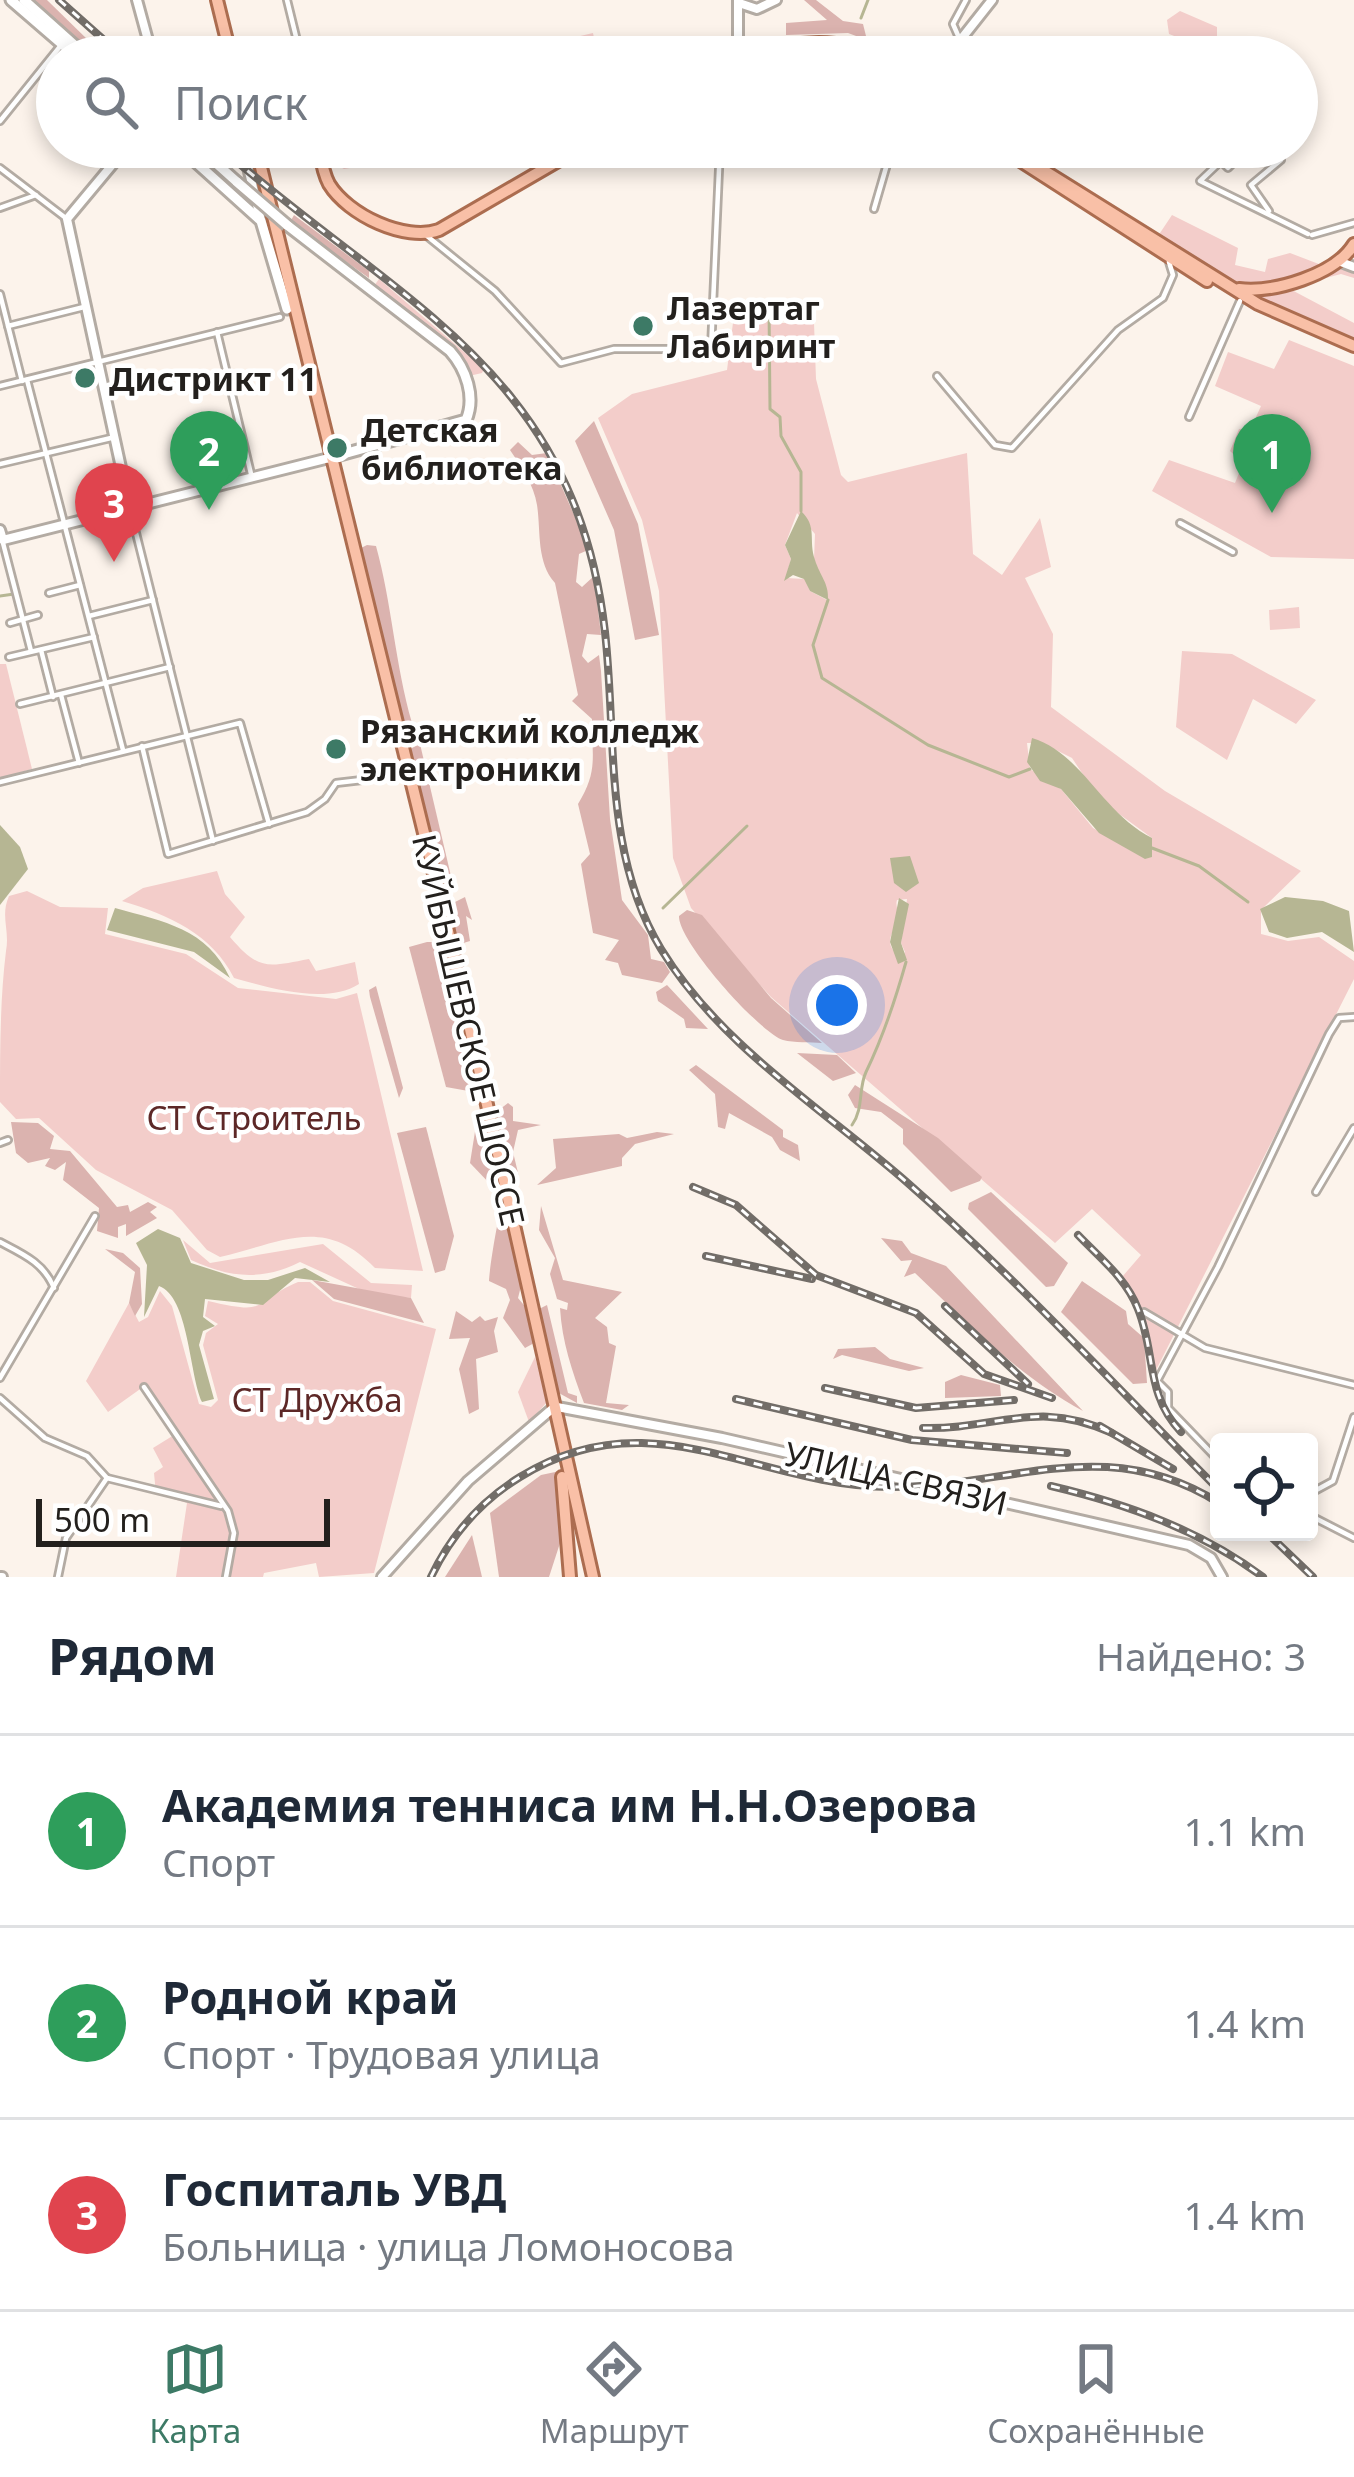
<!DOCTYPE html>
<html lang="ru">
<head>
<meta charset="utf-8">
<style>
	:root { --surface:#fff; --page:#f6f6f7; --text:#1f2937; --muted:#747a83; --line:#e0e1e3; --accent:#3d7a66 }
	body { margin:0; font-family:"Noto Sans",sans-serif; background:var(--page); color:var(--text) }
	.controls { position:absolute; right:36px; bottom:36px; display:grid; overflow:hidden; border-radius:12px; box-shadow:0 6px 18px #0003 }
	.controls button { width:108px; height:108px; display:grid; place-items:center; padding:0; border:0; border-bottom:3px solid var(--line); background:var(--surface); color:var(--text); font:60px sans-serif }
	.scale { position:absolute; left:36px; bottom:30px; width:294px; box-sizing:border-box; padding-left:12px; border:6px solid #23201d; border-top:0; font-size:33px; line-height:42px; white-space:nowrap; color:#23201d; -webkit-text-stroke:9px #fff; paint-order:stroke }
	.you { position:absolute; left:837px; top:1005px; width:42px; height:42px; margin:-30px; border:9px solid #fff; border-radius:50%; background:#1a73e8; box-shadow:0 0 0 18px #1a73e833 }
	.badge { display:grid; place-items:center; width:78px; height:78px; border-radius:50%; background:var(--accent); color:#fff; font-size:39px; font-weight:700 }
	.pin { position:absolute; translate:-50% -99px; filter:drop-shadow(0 3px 6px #0008) }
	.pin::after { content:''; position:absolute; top:63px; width:42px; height:36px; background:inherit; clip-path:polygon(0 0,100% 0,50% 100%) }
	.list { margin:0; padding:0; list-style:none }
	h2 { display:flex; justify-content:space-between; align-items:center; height:156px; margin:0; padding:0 48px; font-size:51px }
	h2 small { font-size:39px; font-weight:400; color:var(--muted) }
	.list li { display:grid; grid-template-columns:78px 1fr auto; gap:36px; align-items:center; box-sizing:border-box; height:192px; padding:0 48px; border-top:3px solid var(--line) }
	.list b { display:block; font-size:45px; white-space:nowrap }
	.list p { margin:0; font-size:39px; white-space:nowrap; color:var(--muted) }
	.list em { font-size:39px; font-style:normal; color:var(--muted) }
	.icon { flex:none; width:66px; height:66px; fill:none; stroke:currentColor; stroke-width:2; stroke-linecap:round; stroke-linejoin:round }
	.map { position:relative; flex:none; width:1354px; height:1577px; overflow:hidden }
	.search { position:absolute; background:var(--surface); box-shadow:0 6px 18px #0003; left:36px; right:36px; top:36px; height:132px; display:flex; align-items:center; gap:30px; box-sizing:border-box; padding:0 42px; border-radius:66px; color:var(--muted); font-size:45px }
	.sheet { height:732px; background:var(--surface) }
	nav { display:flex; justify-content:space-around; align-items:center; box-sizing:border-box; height:168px; border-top:3px solid var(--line); background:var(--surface); font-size:33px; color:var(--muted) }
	nav a { display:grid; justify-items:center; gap:6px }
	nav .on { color:var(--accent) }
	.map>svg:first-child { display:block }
	.green { fill:#f3cdca; fill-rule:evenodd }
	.forest { fill:#dbb3af }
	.water { fill:#b6b693 }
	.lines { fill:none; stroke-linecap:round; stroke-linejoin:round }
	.stream { stroke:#b6b693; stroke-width:3 }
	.minor-casing { stroke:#b3aba3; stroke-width:10 }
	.tertiary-casing { stroke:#b3aba3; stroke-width:14 }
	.secondary-casing { stroke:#b3aba3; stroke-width:15 }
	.primary-casing { stroke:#ac6d50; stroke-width:16 }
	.minor { stroke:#fff; stroke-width:4.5 }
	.tertiary { stroke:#fff; stroke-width:8 }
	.secondary { stroke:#fff; stroke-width:9 }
	.primary { stroke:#f9c0a7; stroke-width:10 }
	.rail-casing { stroke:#726d68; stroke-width:8 }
	.rail { stroke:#fff; stroke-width:3; stroke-dasharray:9; stroke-linecap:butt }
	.secondary-bridge-casing { stroke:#b3aba3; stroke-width:15; stroke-linecap:butt }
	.secondary-bridge { stroke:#fff; stroke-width:9 }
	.poi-dot { fill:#3d7a66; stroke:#fff; stroke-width:4.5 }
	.labels { text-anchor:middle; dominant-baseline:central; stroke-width:9; stroke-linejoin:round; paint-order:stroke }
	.poi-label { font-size:33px; font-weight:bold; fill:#23201d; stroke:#fff; text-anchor:start }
	.street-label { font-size:33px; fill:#23201d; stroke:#fff }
	.park-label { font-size:33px; fill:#5d2827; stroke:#fff }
</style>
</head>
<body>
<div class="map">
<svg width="1354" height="1577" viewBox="0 0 1354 1577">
	<rect width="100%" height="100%" fill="#fcf3eb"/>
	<!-- green -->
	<g class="green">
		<polygon points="1180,11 1217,27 1217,46 1208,49 1169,34 1167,20"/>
		<polygon points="593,33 596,47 576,57 491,57"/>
		<polygon points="329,147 368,147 362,166 344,169 334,163"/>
		<path d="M1172,215l66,33 -3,17 30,7 3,-13 22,-6 34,13c-86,33 -94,17 -166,-30z"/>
		<polygon points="1340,268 1354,272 1354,278 1341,274 1288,288 1354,323 1354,342 1271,308 1250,293"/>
		<polygon points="379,279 484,369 482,373 469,376 374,286"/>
		<path d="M736,299l37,4 2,20h39l2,56 25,96 7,7 119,-29 6,101 29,21 38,-57 11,49 -26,11 28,56 -2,73 114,84 136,80 -40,39v24l27,7 31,-4 35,24v18l-200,395 -10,-57 -22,-40 19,-22 -49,-46 -37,34 -284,-246 -80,-89 -18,-50 -14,-267 -17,-71 -44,-102 34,-24 95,-24zM797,513l18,21 -1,25 13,41 -17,-9 -5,-12 -19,-1 5,-19 -6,-14zM1027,743h15l30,15 28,42 52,38 -16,14 -43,-24 -32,-39 -31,-20zM907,899l-6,44 4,9 -4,7c-21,-19 -6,-24 -3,-42 1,-6 -3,-11 -1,-17z"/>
		<polygon points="1289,340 1354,366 1354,559 1271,557 1152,491 1169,460 1235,483 1243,463 1230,451 1239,429 1251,428 1261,406 1215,386 1228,352 1274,369"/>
		<polygon points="1299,607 1300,628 1270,630 1269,610"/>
		<polygon points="1182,651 1232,654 1316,700 1296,724 1253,699 1227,760 1176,727"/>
		<polygon points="0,664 6,664 32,769 0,778"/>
		<path d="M217,871l8,23 20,23 -15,20c29,34 37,30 79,22l7,12 39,-9 4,22c-33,21 -89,4 -125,-6 -22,-44 -65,-63 -112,-77l21,-13z"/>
		<path d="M27,891l33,16 48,1 -3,26 81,20 52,34 98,11 21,-6 66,278 -48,-3c-51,-53 -92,-26 -155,-11l-13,-7 -35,-40 -76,-40 -57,-52 -23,1 -16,-17c0,-51 0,-102 6,-151 4,-21 -6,-35 3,-55z"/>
		<path d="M183,1240l27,23 113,-19 48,39 41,2 -1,13 -41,-4 -70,-32c-38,19 -70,16 -109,-2z"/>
		<path d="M298,1282h12l23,19 103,28 -62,244 -55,4 -3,-14 -52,10 -1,4h-87l11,-74 -31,-9 -2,-21 9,-6 -10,-19 21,-13 -31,-48 -35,25 -22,-31 43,-78 10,19 9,-5 12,-26 12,15 27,98 12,3 7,-7 -15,-55 3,-12 12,-9 -13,-8 3,-15c64,15 41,2 90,-19z"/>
		<polygon points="535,1357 548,1401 529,1422 518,1392"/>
	</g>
	<!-- forest -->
	<g class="forest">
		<polygon points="33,0 47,0 91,43 90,50"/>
		<polygon points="804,0 816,0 843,21 863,24 867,40 848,33 786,35 786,23 827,20"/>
		<polygon points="294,215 369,271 369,278 290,222"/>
		<polygon points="594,421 638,524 659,635 635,640 614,530 575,441"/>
		<path d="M518,442l14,13 15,-2 38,87 3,10 -9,4 -3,28 6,5 12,-11 7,59 -14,-1 -5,22 6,7 11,-8 2,16 9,148 12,81 26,35 3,24 13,3 6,10 -8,11 -40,-8 -4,-12 -13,-3 14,-20 -26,-7 -12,-69 9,-10 -12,-50c20,-33 14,-45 14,-85l-20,-18 6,-6 -23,-112c-19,-21 -14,-53 -18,-78 -3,-20 -16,-39 -27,-55z"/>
		<path d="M367,545l9,1c16,58 19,118 36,177l-6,6 -47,-180z"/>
		<polygon points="420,744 454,889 452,892 442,888 408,750"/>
		<polygon points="465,897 472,920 466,916 470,941 460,944 459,954 447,906"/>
		<path d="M687,910l15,5 69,83 51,45c-11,-1 -28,0 -39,-3 -25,-9 -105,-99 -104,-124z"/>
		<polygon points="427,942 443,942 474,1092 446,1087 409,947"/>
		<polygon points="667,985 708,1029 686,1028 684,1019 658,1001 656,992"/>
		<polygon points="376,986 403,1088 399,1098 370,997 369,990"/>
		<polygon points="797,1053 837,1055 856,1073 833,1081"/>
		<polygon points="696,1065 783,1130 783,1137 798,1145 800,1161 780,1150 772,1137 729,1113 725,1129 718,1127 715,1094 689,1070"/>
		<polygon points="855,1085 938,1138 982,1177 980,1181 951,1192 903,1144 903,1129 881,1112 855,1108 848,1095"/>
		<polygon points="508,1103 513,1107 513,1121 541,1125 518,1130 513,1152 519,1177 513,1182 495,1113"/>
		<polygon points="483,1115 496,1172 493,1187 470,1163 477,1119"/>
		<polygon points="11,1122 38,1123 54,1136 50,1149 70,1151 117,1207 128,1205 130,1212 148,1202 157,1207 150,1212 157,1218 126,1236 126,1224 118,1227 118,1238 97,1231 99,1208 63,1180 66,1162 55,1170 45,1166 50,1158 28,1163 16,1153"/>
		<polygon points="426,1127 454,1236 445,1270 435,1273 397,1133"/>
		<polygon points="657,1132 674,1134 635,1144 622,1158 622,1166 537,1185 556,1168 553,1139 619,1134 627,1138"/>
		<polygon points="991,1192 1068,1263 1054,1286 1046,1287 968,1209 969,1203"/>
		<path d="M503,1200l19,82 -4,16 10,12 8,32 -11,6 -22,-30 7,-18 -4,-11 -17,-8c1,-19 10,-68 14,-81z"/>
		<path d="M541,1206l22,74 59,12 -27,26 12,9 2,16 7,3 -10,57 23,2 -7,5 -38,-7c-12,-32 -22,-61 -24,-95l7,2 1,-7 -11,-4 -7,-25 5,-16 -16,-28z"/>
		<path d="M881,1238l21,3 9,12 35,13 137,145c-65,-35 -113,-86 -168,-138l-11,4 8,-17 -11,1z"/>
		<polygon points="105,1249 123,1253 140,1268 142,1304 135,1316 129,1303 135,1272"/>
		<polygon points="312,1280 411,1298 424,1323 334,1299"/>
		<polygon points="1082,1281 1126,1311 1128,1324 1144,1338 1147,1383 1133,1384 1061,1312"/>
		<polygon points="547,1305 568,1393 577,1396 577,1403 557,1392 539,1309"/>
		<polygon points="456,1311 472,1322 480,1316 485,1321 498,1317 494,1331 498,1352 476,1359 479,1409 469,1414 459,1369 470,1338 449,1339"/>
		<polygon points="875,1347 890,1359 924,1368 909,1371 842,1355 833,1359 838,1349"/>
		<polygon points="961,1375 1000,1385 1001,1396 945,1398 945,1382"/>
		<polygon points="560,1471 561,1540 549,1577 499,1577 490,1513 541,1475"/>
		<polygon points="472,1535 482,1577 445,1577"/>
	</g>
	<!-- water -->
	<g class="water">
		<path d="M801,511c17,16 7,29 14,49 5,16 14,23 13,40l-18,-9 -6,-12 -11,-4 -9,6 7,-22 -6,-14z"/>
		<path d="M1032,738c50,15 70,75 120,100v19l-7,2 -46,-26 -38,-44 -21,-8 -13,-19z"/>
		<polygon points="0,825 20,847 28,869 0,905"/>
		<polygon points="910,856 919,883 906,892 894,883 890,858"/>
		<polygon points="1285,897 1323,901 1349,911 1354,952 1322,932 1287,938 1269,932 1260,909"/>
		<polygon points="899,898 909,904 901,943 907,960 898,964 890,942"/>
		<path d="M115,908c49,14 92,20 115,70l-36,-26 -87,-22z"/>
		<path d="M158,1229l22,9 11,25 53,17h24l37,-12 25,14 -35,-4 -32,27 -58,-6 -2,18 12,9 -12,5 -4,14 15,54 -12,3c-13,-29 -13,-105 -43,-116l-15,31 3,-52 -11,-22z"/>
	</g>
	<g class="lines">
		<!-- stream -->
		<g class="stream">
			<polyline points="861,18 868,0"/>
			<polyline points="769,306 770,409 780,417 781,436 801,472 801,511"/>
			<polyline points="0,596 14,594"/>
			<polyline points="828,600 813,645 822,678 928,745 1009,777 1030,769"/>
			<polyline points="1152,848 1199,866 1248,902"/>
			<polyline points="663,908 747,826"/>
			<path d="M852,1125c12,-17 6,-36 14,-53 18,-37 31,-78 40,-110"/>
		</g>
		<defs>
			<g id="minor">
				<polyline points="287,0 301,57"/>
				<polyline points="960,40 953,24 966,0"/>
				<polyline points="0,121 62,44"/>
				<polyline points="1249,147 1228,168 1221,161 1200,181 1308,234"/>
				<polyline points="1268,147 1281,160 1251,185 1269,211"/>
				<polyline points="0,168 67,219"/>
				<polyline points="0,208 36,195"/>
				<polyline points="874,209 892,147"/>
				<polyline points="1312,235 1354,223"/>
				<polyline points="427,236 495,291 561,363 614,349 711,349 720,147"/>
				<polyline points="0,294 22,381"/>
				<polyline points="8,326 84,307"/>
				<polyline points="217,332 252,478"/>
				<polyline points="937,376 995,445 1012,448 1118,330 1163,298 1173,275 1169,262"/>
				<polyline points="27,380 123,750"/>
				<polyline points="0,386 280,317"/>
				<polyline points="1189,417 1240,301"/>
				<polyline points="0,464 111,438"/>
				<polyline points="130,509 213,841"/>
				<polyline points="1180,523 1233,552"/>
				<polyline points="3,543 31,651"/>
				<polyline points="49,593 80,585"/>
				<polyline points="89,616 153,600"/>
				<polyline points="10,623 38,615"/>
				<polyline points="41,650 53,697"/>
				<polyline points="9,657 94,637"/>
				<polyline points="61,695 79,763"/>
				<polyline points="20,704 170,667"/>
				<polyline points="142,746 168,854 307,812 325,799 336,783 405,775"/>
				<polyline points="0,782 240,723 269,824"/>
				<polyline points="0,1143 8,1140"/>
				<polyline points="1316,1192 1354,1128"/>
				<path d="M0,1242c23,12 44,21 54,46"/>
				<polyline points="1144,1312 1205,1348 1354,1385"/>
				<polyline points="0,1378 95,1216"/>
				<polyline points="144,1387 228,1511 234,1533 226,1577"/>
				<polyline points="0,1398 45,1438 87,1456 107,1478 221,1506"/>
				<polyline points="1219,1461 1168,1408 1168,1392 1157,1381 1218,1267 1329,1034 1339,1018 1354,1017"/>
				<polyline points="1309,1494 1333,1481 1354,1417"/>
				<polyline points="1309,1515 1354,1538"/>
				<polyline points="58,1577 66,1538 107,1478"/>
			</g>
			<g id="tertiary">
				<polyline points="137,0 149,44 163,57"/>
				<polyline points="739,3 757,9 776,0"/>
				<polyline points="738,57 738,0"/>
				<polyline points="947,57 992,0"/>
				<polyline points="127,147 67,219 130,509"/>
				<polyline points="243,147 261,221"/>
				<polyline points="1341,262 1354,267"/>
				<polyline points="0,530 3,540 329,458"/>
				<polyline points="557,1407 722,1438 1189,1545 1211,1558 1222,1577"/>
				<polyline points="0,1577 2,1577"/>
				<polyline points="382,1577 468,1481 552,1409"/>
			</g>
			<g id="secondary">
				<polyline points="11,0 77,57"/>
				<polyline points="24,0 88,57"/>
				<polyline points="179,147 261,221 287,309"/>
				<polyline points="198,147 237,182"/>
				<path d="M287,225l163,126c16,18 26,46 16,69l-137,38"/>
			</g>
			<g id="primary">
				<polyline points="217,0 231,57"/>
				<path d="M748,57c40,-16 92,-21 131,0"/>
				<polyline points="256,147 448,931 593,1577"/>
				<path d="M319,147c2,12 4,26 10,37 19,31 76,58 110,46l143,-83"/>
				<polyline points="1006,147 1258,304 1354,346"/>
				<polyline points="1016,158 1207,281"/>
				<path d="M1239,289c35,4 96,-14 115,-45"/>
				<polyline points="562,1477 570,1577"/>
			</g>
		</defs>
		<!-- minor casing -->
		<use href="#minor" class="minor-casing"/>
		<!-- tertiary casing -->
		<use href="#tertiary" class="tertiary-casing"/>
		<!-- secondary casing -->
		<use href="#secondary" class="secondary-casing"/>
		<!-- primary casing -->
		<use href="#primary" class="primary-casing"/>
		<!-- minor -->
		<use href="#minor" class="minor"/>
		<!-- tertiary -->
		<use href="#tertiary" class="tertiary"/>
		<!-- secondary -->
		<use href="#secondary" class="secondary"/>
		<!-- primary -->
		<use href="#primary" class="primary"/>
		<defs>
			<g id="rail">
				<polyline points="59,0 123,57"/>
				<path d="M220,147c176,156 355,221 385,485 12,107 -2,221 56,317 60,98 164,161 249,236 108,95 207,203 309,305"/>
				<polyline points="693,1187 736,1205 816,1275 916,1313 984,1374 1052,1398"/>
				<path d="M1078,1235c22,23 48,43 60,74 18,44 7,85 43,123"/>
				<polyline points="706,1256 812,1279"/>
				<polyline points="945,1306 1028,1384"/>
				<polyline points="825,1388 916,1408 1014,1400"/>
				<polyline points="736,1399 912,1440 1067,1453"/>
				<polyline points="1100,1426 1173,1469"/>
				<path d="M923,1428c73,2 114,-30 189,5"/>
				<path d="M1051,1486c76,18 149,44 212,91"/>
				<polyline points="1266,1532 1313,1577"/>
				<path d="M431,1577c20,-42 50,-76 89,-100 133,-82 237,10 371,10 120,0 215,-55 328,16"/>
			</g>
		</defs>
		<!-- rail casing -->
		<use href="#rail" class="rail-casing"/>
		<!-- rail -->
		<use href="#rail" class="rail"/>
		<defs>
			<polyline id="secondary-bridge" points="237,182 287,225"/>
		</defs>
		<!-- secondary-bridge casing -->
		<use href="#secondary-bridge" class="secondary-bridge-casing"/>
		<!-- secondary-bridge -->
		<use href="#secondary-bridge" class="secondary-bridge"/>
	</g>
	<!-- markers -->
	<g class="poi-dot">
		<circle cx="643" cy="326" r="12"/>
		<circle cx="85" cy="378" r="12"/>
		<circle cx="337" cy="448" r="12"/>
		<circle cx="336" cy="749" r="12"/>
	</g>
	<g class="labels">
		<!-- poi labels -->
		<g class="poi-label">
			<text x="667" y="307">Лазертаг<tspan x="667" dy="38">Лабиринт</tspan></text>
			<text x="109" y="378">Дистрикт 11</text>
			<text x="361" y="429">Детская<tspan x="361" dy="38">библиотека</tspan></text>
			<text x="360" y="730">Рязанский колледж<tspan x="360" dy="38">электроники</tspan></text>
		</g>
		<!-- street labels -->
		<g class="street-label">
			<text transform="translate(469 1030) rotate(77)">КУЙБЫШЕВСКОЕ ШОССЕ</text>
			<text transform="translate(896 1478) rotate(13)">УЛИЦА СВЯЗИ</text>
		</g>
		<!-- park labels -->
		<g class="park-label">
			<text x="254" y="1117">СТ Строитель</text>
			<text x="317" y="1399">СТ Дружба</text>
		</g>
	</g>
</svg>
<div class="controls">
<button><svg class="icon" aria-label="locate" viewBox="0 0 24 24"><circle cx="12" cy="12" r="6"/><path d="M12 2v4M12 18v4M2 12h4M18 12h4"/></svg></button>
</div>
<div class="scale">500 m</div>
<div class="you"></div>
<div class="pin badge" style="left:1272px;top:513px;background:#2e9e5b">1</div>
<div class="pin badge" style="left:209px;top:510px;background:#2e9e5b">2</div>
<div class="pin badge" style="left:114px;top:562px;background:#e0444e">3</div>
<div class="search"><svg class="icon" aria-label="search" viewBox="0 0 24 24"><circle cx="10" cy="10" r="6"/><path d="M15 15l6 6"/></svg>Поиск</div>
</div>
<section class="sheet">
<h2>Рядом<small>Найдено: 3</small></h2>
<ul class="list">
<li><span class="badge" style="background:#2e9e5b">1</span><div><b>Академия тенниса им Н.Н.Озерова</b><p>Спорт</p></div><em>1.1 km</em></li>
<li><span class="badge" style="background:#2e9e5b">2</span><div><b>Родной край</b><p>Спорт · Трудовая улица</p></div><em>1.4 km</em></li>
<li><span class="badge" style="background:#e0444e">3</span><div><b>Госпиталь УВД</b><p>Больница · улица Ломоносова</p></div><em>1.4 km</em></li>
</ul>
</section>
<nav>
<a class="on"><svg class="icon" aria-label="map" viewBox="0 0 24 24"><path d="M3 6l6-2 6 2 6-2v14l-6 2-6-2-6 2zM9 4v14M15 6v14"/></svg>Карта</a>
<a><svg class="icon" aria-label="directions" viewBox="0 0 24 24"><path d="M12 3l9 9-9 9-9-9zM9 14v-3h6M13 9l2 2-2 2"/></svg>Маршрут</a>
<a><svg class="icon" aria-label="saved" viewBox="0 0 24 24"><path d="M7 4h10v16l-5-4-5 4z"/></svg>Сохранённые</a>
</nav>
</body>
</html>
